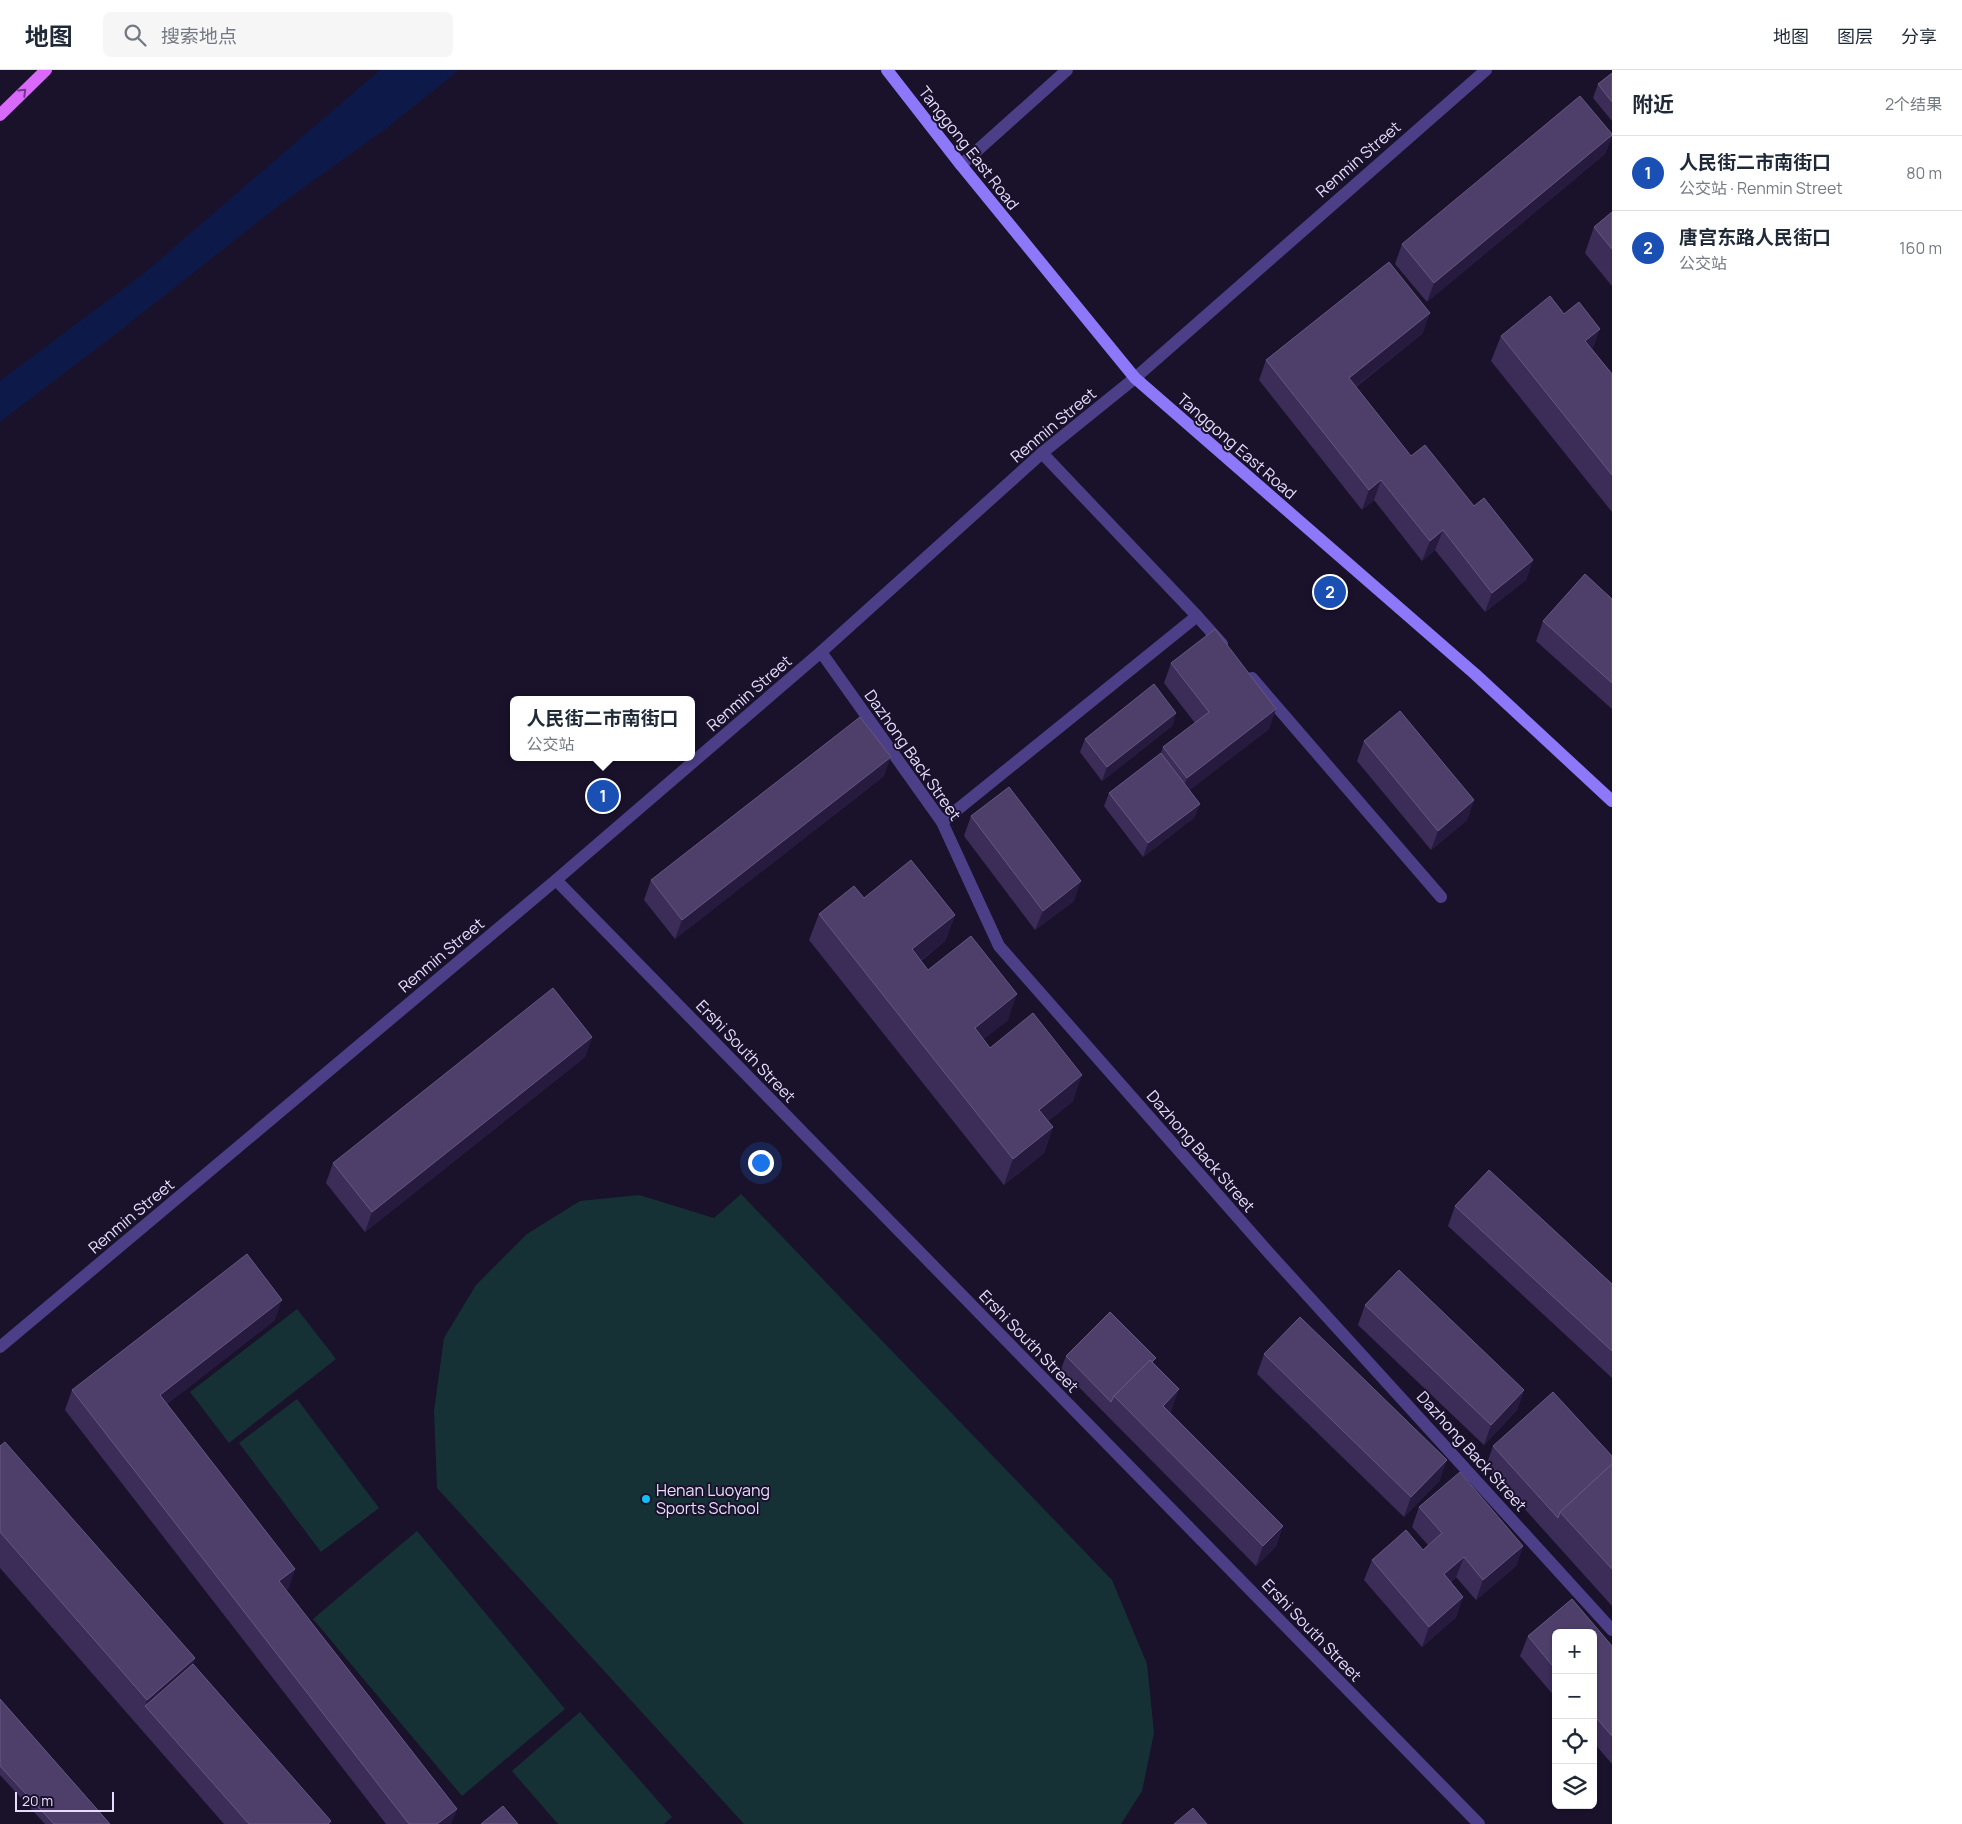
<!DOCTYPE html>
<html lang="zh">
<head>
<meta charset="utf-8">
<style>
	:root { --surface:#fff; --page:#f6f6f7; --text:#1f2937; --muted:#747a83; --line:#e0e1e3; --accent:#db2777 }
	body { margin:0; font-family:Manrope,"Noto Sans SC",sans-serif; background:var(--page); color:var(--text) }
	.controls { position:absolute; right:15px; bottom:15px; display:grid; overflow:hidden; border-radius:8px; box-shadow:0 1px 4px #0004 }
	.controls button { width:45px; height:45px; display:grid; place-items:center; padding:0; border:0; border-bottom:1px solid var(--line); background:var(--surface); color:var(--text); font:25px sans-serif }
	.scale { position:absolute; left:15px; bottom:12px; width:99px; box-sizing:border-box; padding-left:5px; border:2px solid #e6ddfe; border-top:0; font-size:14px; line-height:18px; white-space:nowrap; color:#e6ddfe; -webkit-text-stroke:4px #1a122b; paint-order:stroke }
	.you { position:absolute; left:760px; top:1092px; width:18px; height:18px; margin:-12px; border:4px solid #fff; border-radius:50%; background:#1a73e8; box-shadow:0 0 0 8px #1a73e833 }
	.badge { display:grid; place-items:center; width:32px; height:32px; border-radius:50%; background:var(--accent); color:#fff; font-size:16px; font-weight:700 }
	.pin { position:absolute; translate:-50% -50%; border:2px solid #fff; box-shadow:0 1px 5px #0006 }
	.popup { position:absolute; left:510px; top:626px; width:185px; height:65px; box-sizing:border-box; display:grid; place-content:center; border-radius:8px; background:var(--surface); filter:drop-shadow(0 1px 4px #0005); font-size:16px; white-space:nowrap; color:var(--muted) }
	.popup b { font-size:19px; color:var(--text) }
	.popup::after { content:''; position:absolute; left:50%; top:100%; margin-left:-10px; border:10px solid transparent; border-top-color:var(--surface) }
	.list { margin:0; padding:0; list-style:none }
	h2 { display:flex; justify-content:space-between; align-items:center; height:65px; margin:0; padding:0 20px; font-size:21px }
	h2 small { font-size:16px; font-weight:400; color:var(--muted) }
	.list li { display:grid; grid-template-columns:32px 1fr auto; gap:15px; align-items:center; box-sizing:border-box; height:75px; padding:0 20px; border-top:1px solid var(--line) }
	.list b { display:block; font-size:19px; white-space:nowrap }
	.list p { margin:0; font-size:16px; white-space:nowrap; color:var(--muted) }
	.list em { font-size:16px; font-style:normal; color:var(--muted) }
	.icon { flex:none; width:28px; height:28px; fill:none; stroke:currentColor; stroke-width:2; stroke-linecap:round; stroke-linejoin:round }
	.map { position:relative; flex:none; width:1612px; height:1754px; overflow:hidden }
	header { display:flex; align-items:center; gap:30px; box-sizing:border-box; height:70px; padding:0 25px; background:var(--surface); border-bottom:1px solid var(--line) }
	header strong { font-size:24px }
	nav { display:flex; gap:28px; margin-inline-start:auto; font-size:18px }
	.search { width:350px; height:45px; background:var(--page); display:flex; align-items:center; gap:12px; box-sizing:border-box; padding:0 18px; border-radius:8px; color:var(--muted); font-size:19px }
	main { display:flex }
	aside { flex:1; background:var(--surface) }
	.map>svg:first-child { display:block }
	.green { fill:#153135 }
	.water { fill:#0d1a49 }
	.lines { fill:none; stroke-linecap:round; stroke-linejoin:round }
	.lane { stroke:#4c3f88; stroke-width:12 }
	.street { stroke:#4c3f88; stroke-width:12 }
	.secondary { stroke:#8e78fa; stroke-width:12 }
	.primary { stroke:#d869fa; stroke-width:12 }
	.wall { fill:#3b2c58 }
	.shaded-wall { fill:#261a3e }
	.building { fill:#4d3f69; stroke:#655881 }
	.oneway { stroke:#6f3988 }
	.poi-dot { fill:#11bff7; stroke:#1a122b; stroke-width:2 }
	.labels { text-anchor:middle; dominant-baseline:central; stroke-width:4; stroke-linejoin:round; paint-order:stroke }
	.street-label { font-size:16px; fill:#e6ddfe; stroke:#1a122b }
	.poi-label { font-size:16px; fill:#e6ddfe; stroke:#1a122b; text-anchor:start }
</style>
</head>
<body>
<header>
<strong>地图</strong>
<div class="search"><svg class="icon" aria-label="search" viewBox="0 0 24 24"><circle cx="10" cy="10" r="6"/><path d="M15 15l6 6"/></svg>搜索地点</div>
<nav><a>地图</a><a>图层</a><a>分享</a></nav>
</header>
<main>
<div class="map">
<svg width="1612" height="1754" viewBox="0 0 1612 1754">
	<rect width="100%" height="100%" fill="#1a122b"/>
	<!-- green -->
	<g class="green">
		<polygon points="741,1124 1112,1510 1147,1594 1154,1663 1142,1721 1121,1754 744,1754 437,1418 434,1341 444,1268 476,1215 527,1164 580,1131 639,1125 714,1148"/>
		<polygon points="297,1239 336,1289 229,1373 190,1322"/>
		<polygon points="297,1329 379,1438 321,1482 239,1373"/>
		<polygon points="417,1461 565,1639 462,1726 313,1549"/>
		<polygon points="580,1642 672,1747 664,1754 558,1754 512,1701"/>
	</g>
	<!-- water -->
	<polygon class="water" points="380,0 459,0 387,58 282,133 122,259 0,352 0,311 142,205"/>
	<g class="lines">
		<!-- lane -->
		<g class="lane">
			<polyline points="1042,383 1197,546 1222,574"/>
			<polyline points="821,582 942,752 999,876 1269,1183 1612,1560"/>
			<polyline points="1252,608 1441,827"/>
			<polyline points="942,752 1197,546"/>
		</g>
		<!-- street -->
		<g class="street">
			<polyline points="961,95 1067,0"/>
			<polyline points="556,810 1479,1754"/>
			<polyline points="0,1277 556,810 821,582 1042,383 1135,308 1486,0"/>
		</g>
		<!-- secondary -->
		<polyline class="secondary" points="887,0 961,95 1135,308 1475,604 1612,731"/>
		<!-- primary -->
		<polyline class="primary" points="0,45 46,0"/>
	</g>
	<!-- wall -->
	<g class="wall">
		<polygon points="1612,3 1612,51 1593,28 1598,14"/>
		<polygon points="1612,64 1612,66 1605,84 1427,232 1395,194 1402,174"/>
		<polygon points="1612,142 1612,216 1585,183 1594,157"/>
		<polygon points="1423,263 1356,317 1411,386 1474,436 1533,490 1526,510 1485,542 1435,480 1422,491 1374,430 1362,440 1259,310 1266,290"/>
		<polygon points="1501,266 1593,280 1612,304 1612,442 1491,291"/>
		<polygon points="1612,529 1612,639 1536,571 1543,551"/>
		<polygon points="1171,593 1269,659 1189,720 1195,747 1143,787 1104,736 1109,723 1161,683 1163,677 1195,653 1164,613"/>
		<polygon points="1176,643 1172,656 1102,711 1080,682 1085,669"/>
		<polygon points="1364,671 1474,730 1467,750 1431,780 1357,691"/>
		<polygon points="884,706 675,869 644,830 651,810"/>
		<polygon points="971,746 1074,831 1035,860 964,766"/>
		<polygon points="864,828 955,845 945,871 921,891 928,900 1008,950 983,969 990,978 1073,1031 1048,1051 1053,1057 1044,1083 1004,1115 809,870 819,844"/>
		<polygon points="592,967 585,987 365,1162 326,1113 333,1093"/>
		<polygon points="1455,1136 1612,1214 1612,1308 1448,1156"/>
		<polygon points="1365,1235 1524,1320 1517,1340 1484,1375 1358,1255"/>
		<polygon points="275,1250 167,1334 295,1499 288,1519 286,1520 457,1739 451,1754 386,1754 65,1340 72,1320"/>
		<polygon points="1264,1284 1440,1410 1404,1447 1257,1304"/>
		<polygon points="1066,1286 1154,1294 1172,1339 1170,1342 1283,1456 1276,1476 1256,1496 1061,1299"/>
		<polygon points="0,1376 195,1588 193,1594 330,1754 224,1754 0,1498"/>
		<polygon points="1493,1376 1612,1386 1612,1536 1486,1396"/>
		<polygon points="1419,1437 1523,1476 1516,1496 1476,1530 1456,1507 1451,1512 1463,1527 1456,1547 1422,1577 1364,1510 1372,1490 1423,1480 1428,1475 1412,1457"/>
		<polygon points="1572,1529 1612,1576 1612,1694 1593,1672 1593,1563 1556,1563 1556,1628 1520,1586 1528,1566"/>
		<polygon points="0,1629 110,1754 45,1754 0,1705"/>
	</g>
	<!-- shaded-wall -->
	<g class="shaded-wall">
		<polygon points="1612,65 1605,84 1427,232 1434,213"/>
		<polygon points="1430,243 1423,263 1341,328 1349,308"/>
		<polygon points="1600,259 1591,284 1585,271"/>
		<polygon points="1381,410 1374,430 1362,440 1369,420"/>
		<polygon points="1443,460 1435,480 1422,491 1430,471"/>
		<polygon points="1533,490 1526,510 1485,542 1492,523"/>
		<polygon points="1276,639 1269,659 1180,728 1187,708"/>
		<polygon points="1176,643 1172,656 1102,711 1107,697"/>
		<polygon points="891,687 884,706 675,869 682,850"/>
		<polygon points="1474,730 1467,750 1431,780 1438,761"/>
		<polygon points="1200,734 1195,747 1143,787 1148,773"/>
		<polygon points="1081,811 1074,831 1035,860 1043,841"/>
		<polygon points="955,845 945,871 902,905 912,879"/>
		<polygon points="1017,924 1008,950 965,984 975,958"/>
		<polygon points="592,967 585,987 365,1162 372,1142"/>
		<polygon points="1082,1005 1073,1031 1030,1066 1039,1040"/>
		<polygon points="1053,1057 1044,1083 1004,1115 1013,1089"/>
		<polygon points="282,1230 275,1250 153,1345 160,1325"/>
		<polygon points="1179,1319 1172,1339 1156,1355 1163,1336"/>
		<polygon points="1524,1320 1517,1340 1484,1375 1491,1355"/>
		<polygon points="1447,1390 1440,1410 1404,1447 1411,1427"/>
		<polygon points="1283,1456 1276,1476 1256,1496 1263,1476"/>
		<polygon points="1523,1476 1516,1496 1476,1530 1483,1510"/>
		<polygon points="1464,1487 1456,1507 1437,1524 1444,1504"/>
		<polygon points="295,1499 288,1519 272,1531 279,1511"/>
		<polygon points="1463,1527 1456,1547 1422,1577 1429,1557"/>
		<polygon points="195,1588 185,1614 145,1636 147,1630"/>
		<polygon points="457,1739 451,1754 437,1754"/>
	</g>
	<!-- building -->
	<g class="building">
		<polygon points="1612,3 1612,32 1598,14"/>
		<polygon points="1580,26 1612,64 1612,65 1434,213 1402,174"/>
		<polygon points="1612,142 1612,179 1594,157"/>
		<polygon points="1389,192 1430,243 1349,308 1411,386 1425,375 1474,436 1484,428 1533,490 1492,523 1443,460 1430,471 1381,410 1369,420 1266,290"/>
		<polygon points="1550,226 1564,244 1579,232 1600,259 1585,271 1612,304 1612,405 1501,266"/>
		<polygon points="1585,504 1612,529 1612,613 1543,551"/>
		<polygon points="1215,559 1276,639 1187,708 1163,677 1209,642 1171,593"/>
		<polygon points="1154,614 1176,643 1107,697 1085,669"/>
		<polygon points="1400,641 1474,730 1438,761 1364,671"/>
		<polygon points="860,647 891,687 682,850 651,810"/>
		<polygon points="1161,683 1200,734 1148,773 1109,723"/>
		<polygon points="1009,717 1081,811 1043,841 971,746"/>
		<polygon points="911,790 955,845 912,879 928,900 971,866 1017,924 975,958 990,978 1033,943 1082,1005 1039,1040 1053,1057 1013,1089 819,844 854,816 864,828"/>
		<polygon points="553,918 592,967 372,1142 333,1093"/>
		<polygon points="1489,1100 1612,1214 1612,1281 1455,1136"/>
		<polygon points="247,1184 282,1230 160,1325 295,1499 279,1511 457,1739 437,1754 409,1754 72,1320"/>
		<polygon points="1399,1200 1524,1320 1491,1355 1365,1235"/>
		<polygon points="1110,1242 1156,1288 1152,1292 1150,1290 1114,1326 1111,1332 1066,1286"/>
		<polygon points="1300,1247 1447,1390 1411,1427 1264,1284"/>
		<polygon points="1150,1290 1179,1319 1163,1336 1283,1456 1263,1476 1114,1326"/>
		<polygon points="1553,1322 1612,1386 1612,1394 1560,1442 1558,1448 1493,1376"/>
		<polygon points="5,1372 195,1588 147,1630 0,1462 0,1376"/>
		<polygon points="1612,1394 1612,1499 1560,1442"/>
		<polygon points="1460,1402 1523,1476 1483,1510 1464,1487 1444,1504 1463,1527 1429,1557 1372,1490 1406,1460 1423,1480 1442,1463 1419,1437"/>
		<polygon points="1572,1529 1612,1576 1612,1666 1593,1644 1593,1563 1556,1563 1556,1600 1528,1566"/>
		<polygon points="193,1594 331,1751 328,1754 249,1754 145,1636"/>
		<polygon points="0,1629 110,1754 54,1754 0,1696"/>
		<polygon points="503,1736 518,1754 481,1754"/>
		<polygon points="1193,1738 1207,1754 1174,1754"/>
	</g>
	<!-- one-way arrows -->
	<defs><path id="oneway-chevron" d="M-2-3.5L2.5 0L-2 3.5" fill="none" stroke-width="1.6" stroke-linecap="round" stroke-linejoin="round" transform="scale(1.25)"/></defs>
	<use class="oneway" href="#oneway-chevron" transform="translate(23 22) rotate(-44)"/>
	<!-- markers -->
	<circle class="poi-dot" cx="646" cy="1429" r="5"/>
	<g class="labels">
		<!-- street labels -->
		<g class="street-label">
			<text transform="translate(969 78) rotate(52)">Tanggong East Road</text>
			<text transform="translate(1358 89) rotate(-41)">Renmin Street</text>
			<text transform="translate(1053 355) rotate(-40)">Renmin Street</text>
			<text transform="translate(1237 376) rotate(41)">Tanggong East Road</text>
			<text transform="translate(749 623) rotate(-41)">Renmin Street</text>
			<text transform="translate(913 685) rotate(55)">Dazhong Back Street</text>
			<text transform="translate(441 885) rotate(-40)">Renmin Street</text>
			<text transform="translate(746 981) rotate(46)">Ershi South Street</text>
			<text transform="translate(1201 1081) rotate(49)">Dazhong Back Street</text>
			<text transform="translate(131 1146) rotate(-40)">Renmin Street</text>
			<text transform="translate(1029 1271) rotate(46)">Ershi South Street</text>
			<text transform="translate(1472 1381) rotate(48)">Dazhong Back Street</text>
			<text transform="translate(1312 1560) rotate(46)">Ershi South Street</text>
		</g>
		<!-- poi labels -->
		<g class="poi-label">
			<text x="656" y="1420">Henan Luoyang<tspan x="656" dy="18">Sports School</tspan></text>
		</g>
	</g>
</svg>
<div class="controls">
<button>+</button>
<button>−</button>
<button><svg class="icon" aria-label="locate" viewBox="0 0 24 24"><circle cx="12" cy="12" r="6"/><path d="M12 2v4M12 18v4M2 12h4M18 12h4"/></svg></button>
<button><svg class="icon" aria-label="layers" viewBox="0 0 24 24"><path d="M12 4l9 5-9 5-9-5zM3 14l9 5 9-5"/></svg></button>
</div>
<div class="scale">20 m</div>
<div class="you"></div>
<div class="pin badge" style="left:603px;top:726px;background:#1a4fb4">1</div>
<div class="popup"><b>人民街二市南街口</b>公交站</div>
<div class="pin badge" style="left:1330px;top:522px;background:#1a4fb4">2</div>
</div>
<aside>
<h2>附近<small>2个结果</small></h2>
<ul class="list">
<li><span class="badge" style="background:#1a4fb4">1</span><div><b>人民街二市南街口</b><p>公交站 · Renmin Street</p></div><em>80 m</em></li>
<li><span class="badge" style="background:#1a4fb4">2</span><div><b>唐宫东路人民街口</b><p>公交站</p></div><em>160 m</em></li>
</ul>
</aside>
</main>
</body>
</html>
